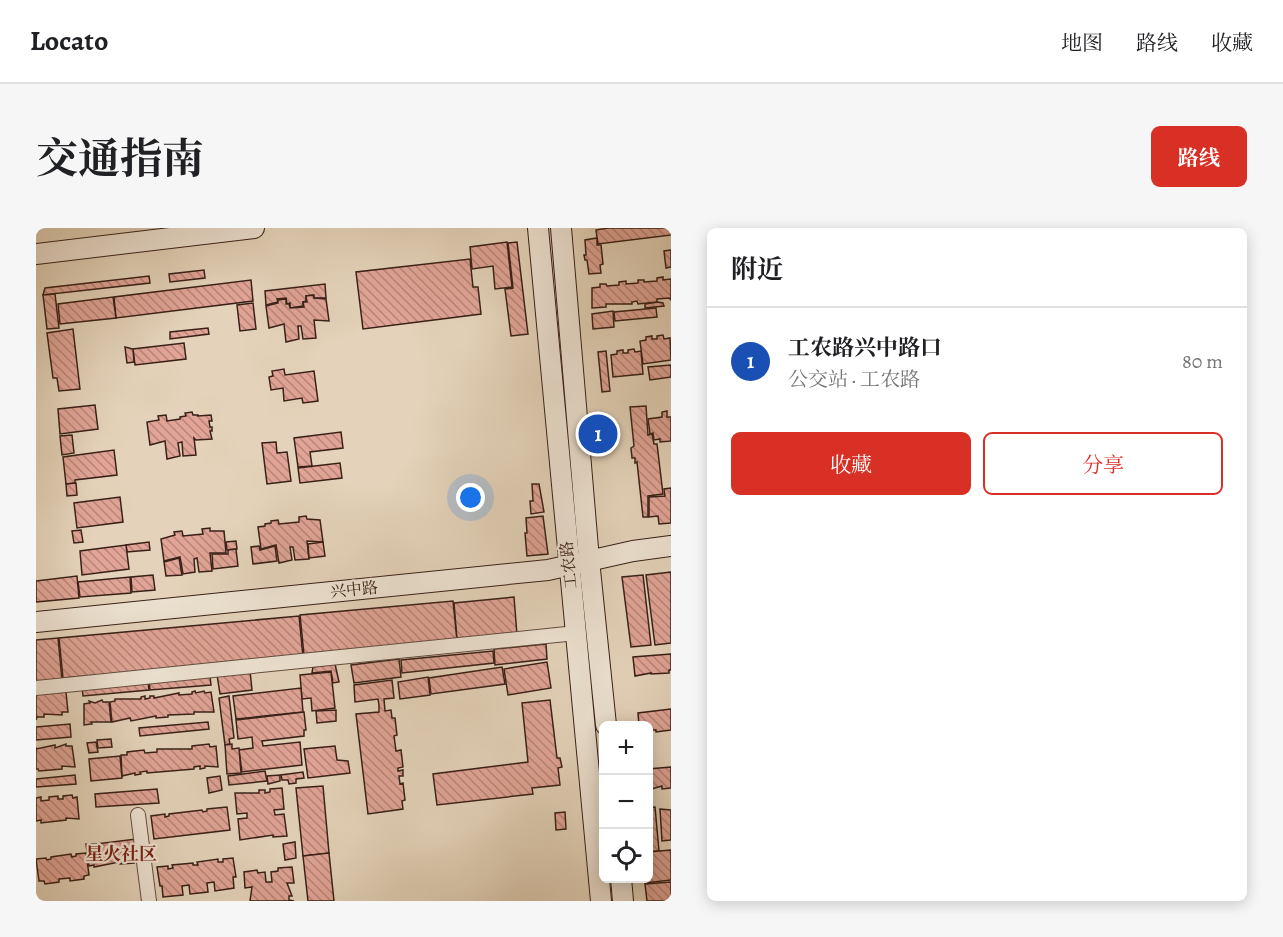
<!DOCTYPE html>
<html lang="zh">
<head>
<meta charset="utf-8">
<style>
	:root { --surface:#fff; --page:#f6f6f6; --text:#202124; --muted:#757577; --line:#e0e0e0; --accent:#d93025 }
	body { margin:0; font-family:Alegreya,"Noto Serif SC",serif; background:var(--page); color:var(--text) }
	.controls { position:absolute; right:18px; bottom:18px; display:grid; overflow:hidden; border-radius:9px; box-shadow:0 3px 15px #0003 }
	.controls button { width:54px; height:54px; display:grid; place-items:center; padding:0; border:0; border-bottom:2px solid var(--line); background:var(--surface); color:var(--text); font:30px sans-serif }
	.you { position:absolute; left:435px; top:270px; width:21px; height:21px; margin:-15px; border:4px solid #fff; border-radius:50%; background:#1a73e8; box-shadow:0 0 0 9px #1a73e833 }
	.badge { display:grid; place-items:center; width:39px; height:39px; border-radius:50%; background:var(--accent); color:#fff; font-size:20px; font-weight:700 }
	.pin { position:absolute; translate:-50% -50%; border:3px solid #fff; box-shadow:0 2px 6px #0006 }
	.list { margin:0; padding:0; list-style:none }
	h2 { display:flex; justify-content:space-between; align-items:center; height:78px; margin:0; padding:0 24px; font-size:26px }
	h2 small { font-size:20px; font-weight:400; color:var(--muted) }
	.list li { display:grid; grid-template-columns:39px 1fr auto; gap:18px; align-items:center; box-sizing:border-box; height:108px; padding:0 24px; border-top:2px solid var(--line) }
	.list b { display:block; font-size:22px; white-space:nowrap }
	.list p { margin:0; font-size:20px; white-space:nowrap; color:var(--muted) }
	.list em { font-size:20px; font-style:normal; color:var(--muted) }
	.actions { display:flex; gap:12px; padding:18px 24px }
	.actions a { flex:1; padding:14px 0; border:2px solid var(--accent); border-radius:9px; text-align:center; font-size:21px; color:var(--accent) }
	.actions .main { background:var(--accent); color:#fff }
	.icon { flex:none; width:33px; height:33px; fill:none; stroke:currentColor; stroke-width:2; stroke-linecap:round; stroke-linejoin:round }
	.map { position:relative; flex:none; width:635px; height:673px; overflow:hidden; border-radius:9px }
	header { display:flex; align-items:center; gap:36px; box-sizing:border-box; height:84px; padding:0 30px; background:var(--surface); border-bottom:2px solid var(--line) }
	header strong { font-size:28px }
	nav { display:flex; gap:33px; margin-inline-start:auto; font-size:21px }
	.intro { display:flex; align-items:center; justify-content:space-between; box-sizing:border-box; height:144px; padding:0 36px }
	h1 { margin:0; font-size:42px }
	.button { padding:15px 27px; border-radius:9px; background:var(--accent); color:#fff; font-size:21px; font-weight:700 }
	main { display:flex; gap:36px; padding:0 36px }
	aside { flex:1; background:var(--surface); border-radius:9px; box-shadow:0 3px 15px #0003 }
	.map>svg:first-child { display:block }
	.building { fill:url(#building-back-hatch); stroke:#392017; stroke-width:1.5 }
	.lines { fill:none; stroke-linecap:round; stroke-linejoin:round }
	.street-casing { stroke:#644d40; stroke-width:16 }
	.secondary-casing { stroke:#392017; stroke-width:22 }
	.street { stroke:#ede2d2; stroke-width:14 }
	.secondary { stroke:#ede2d2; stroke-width:20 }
	.labels { text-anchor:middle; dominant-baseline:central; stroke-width:4.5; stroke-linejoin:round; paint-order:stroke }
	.street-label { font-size:16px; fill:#392017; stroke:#ede2d2 }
	.neighbourhood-label { font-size:18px; font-weight:bold; fill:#7a1f14; stroke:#ede2d2 }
</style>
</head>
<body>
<header>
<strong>Locato</strong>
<nav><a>地图</a><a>路线</a><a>收藏</a></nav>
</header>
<div class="intro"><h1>交通指南</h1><a class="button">路线</a></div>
<main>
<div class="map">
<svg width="635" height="673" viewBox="0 0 635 673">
	<defs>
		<pattern id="building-back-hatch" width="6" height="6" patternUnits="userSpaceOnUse" patternTransform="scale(1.5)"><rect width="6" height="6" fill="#e1a496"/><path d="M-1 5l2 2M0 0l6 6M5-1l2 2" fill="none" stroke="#b78579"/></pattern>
	</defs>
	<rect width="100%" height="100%" fill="#e4d3ba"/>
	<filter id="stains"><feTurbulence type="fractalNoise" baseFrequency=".00333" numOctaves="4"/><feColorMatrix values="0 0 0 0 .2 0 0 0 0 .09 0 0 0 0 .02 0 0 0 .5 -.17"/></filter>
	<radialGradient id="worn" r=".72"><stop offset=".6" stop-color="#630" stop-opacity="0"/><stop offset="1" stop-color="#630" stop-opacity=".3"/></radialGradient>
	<!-- building -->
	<g class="building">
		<polygon points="572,0 635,0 635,7 562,16 560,2"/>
		<polygon points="561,10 561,17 565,17 567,36 564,37 565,45 553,46 551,32 549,32 548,27 550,27 549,12"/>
		<polygon points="471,14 476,59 459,61 457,38 436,41 434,19"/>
		<polygon points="481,14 492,106 475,108 469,61 477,60 472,15"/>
		<polygon points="635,22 635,39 630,40 628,23"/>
		<polygon points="434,31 437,59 442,59 445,86 327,101 320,44"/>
		<polygon points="168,42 169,50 134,54 133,46"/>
		<polygon points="113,48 114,55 7,67 9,60"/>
		<polygon points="627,49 627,52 635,51 635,72 633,70 621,71 621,74 602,76 601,73 596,74 596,76 570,76 570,79 556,80 556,60 564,59 564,56 570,56 571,58 583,57 583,54 590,53 590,56 602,55 602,52 608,52 608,54 621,53 621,50"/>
		<polygon points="215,52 217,73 80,90 78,69"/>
		<polygon points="289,56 290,70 278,70 278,67 270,68 270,73 267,74 267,78 254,80 254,75 251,76 250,70 241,71 242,74 230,77 229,63"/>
		<polygon points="19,66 23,100 11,101 7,67"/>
		<polygon points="277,67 278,70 290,71 293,93 278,92 280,110 267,111 265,98 262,98 263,111 250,114 248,96 233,100 230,78 242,75 242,72 250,71 250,76 253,76 254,80 268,79 267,74 271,74 270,68"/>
		<polygon points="77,69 80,90 24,96 22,76"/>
		<polygon points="622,74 627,75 628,78 609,80 609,76"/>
		<polygon points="217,75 220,101 204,103 201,77"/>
		<polygon points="620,80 621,89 579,93 578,84"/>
		<polygon points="577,83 578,99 557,101 556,86"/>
		<polygon points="172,100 173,106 134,111 134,104"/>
		<polygon points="37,101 44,161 23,163 21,150 17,150 11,105"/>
		<polygon points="627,107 628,111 634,110 635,132 607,136 604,113 610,112 610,109 616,108 616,111 621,111 621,108"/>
		<polygon points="148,115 150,131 99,137 97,121"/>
		<polygon points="89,119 97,121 98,134 91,135"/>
		<polygon points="598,121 599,124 605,123 607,146 577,149 575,127 581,126 581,123 587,122 587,125 592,125 592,122"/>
		<polygon points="570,123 574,163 566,164 562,124"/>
		<polygon points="635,137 635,149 614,152 612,139"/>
		<polygon points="248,141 249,147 278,143 282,173 267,175 266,170 248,173 247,160 235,162 233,149 237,148 236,143"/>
		<polygon points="59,177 62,201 24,206 22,181"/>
		<polygon points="610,178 612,207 616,206 618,216 621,216 627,266 612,268 612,289 607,289 601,234 599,235 599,230 596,230 595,220 598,218 594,179"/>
		<polygon points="631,183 631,189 635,189 635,213 624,214 624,211 618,212 617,205 614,206 612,191 626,189 626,184"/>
		<polygon points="156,184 157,187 162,187 162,188 175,187 176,193 173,193 174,199 176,199 176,203 174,203 176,211 160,212 158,210 160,227 147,228 146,214 142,215 144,228 131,231 129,213 114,217 111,194 123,192 122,188 130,187 131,193 144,191 144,189 150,188 149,185"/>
		<polygon points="305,204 307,220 274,224 276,238 262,239 258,210"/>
		<polygon points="36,207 38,225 26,227 24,208"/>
		<polygon points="240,214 241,225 251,224 255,253 231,256 226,215"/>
		<polygon points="78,222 81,247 39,252 39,255 30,256 27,229"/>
		<polygon points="304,235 306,250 264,255 262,240"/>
		<polygon points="40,255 41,267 31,268 30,256"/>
		<polygon points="496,256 503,256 508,284 495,286 494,273 497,273"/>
		<polygon points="635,260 635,295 623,296 622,288 613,289 613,269 629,268 628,261"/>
		<polygon points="84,269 87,294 41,300 38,275"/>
		<polygon points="270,288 271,291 284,292 287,314 271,313 273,331 259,332 257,319 254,319 256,332 243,335 240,317 225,321 222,299 229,298 229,296 235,295 235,293 242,292 243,296 263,294 263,289"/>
		<polygon points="507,288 512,326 491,328 489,305 491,305 490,290"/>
		<polygon points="174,300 174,303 188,303 190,325 174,325 176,343 163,344 161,330 158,331 159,344 147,346 144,329 128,333 125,311 139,307 138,304 146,303 147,308 167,306 166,301"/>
		<polygon points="45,302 47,314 38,315 36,303"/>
		<polygon points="200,313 201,321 191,322 190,314"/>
		<polygon points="113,314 114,322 91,324 90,317"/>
		<polygon points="287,314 289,328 273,330 272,316"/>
		<polygon points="90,317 93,341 46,347 44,323"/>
		<polygon points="223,318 224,322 239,318 241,333 217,336 215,319"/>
		<polygon points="200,321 202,338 177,341 176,326 192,326 192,322"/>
		<polygon points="143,330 146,347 130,348 128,334"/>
		<polygon points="635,344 635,415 619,417 610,347"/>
		<polygon points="117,347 119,362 96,364 95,349"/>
		<polygon points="607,347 615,417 595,419 586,349"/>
		<polygon points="41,348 43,370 0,374 0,353"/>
		<polygon points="94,349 95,365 44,369 42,354"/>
		<polygon points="478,369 481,407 421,412 418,375"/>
		<polygon points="417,373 421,413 268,427 264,387"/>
		<polygon points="263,388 267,429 27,450 23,410"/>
		<polygon points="22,410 26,452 0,454 0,412"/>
		<polygon points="510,416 511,431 459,437 458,421"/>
		<polygon points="457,423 458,435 366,445 365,432"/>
		<polygon points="635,426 635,442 633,442 633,445 615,446 615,445 599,448 597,429"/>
		<polygon points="363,431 365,449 318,455 315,437"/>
		<polygon points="511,434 515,460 472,467 468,441"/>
		<polygon points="299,436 303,454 297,455 295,443 276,445 277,439"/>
		<polygon points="466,439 469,456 395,466 393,450"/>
		<polygon points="214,443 216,462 184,466 181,447"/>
		<polygon points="295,444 299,480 276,483 275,470 266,471 264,447"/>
		<polygon points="174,448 175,457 114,462 113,453"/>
		<polygon points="392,449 394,467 364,471 362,454"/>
		<polygon points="356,452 358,470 348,471 349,483 355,482 356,490 359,490 361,507 358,508 360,523 365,522 367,539 362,540 362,543 367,542 367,548 363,548 364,556 367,555 369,572 366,573 367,581 332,586 320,486 343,484 343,477 342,471 319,474 318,457"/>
		<polygon points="112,454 113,462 47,468 46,459"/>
		<polygon points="265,460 267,484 200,491 197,468"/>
		<polygon points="159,463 160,465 168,463 169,465 175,464 178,484 158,484 158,486 132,487 132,489 120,490 120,488 95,493 94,490 76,494 74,474 79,473 79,471 105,471 105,469 109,468 109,471 114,470 114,468 118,468 118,470 143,465 143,467 156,466 156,464"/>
		<polygon points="30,464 32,484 26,484 26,487 8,486 8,489 1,489 0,492 0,466"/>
		<polygon points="193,468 198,510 193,511 194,516 189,517 183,470"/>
		<polygon points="66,472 67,474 73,474 75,494 55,494 56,496 48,497 48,476 54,475 53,473 59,475"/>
		<polygon points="514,472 521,530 524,530 526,539 522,540 524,557 496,560 497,566 401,577 397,546 492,534 486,475"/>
		<polygon points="635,481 635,502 620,504 620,502 615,502 615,504 612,504 612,497 603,497 602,485"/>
		<polygon points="300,482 300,493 281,495 280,483"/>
		<polygon points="268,484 270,502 268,502 268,508 226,513 227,518 264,514 266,537 206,544 203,522 217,520 216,509 202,511 200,492"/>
		<polygon points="172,494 173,501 104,508 103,500"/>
		<polygon points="34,496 35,509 0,512 0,499"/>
		<polygon points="75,511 76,519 62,520 61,512"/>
		<polygon points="60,514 62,524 53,525 51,515"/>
		<polygon points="30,516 30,518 36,518 39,539 26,538 26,541 3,543 2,541 0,541 0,519 0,521 19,517 19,520"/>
		<polygon points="173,516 174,519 180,518 182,539 169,538 169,540 164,541 164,538 158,539 158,541 111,545 111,543 104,544 105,546 99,547 99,545 86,548 85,527 91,527 91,524 108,522 109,525 121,524 121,521 156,521 156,518"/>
		<polygon points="196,516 196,521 203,520 205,545 191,546 189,517"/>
		<polygon points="299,518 301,532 312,533 314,545 272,550 268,521"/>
		<polygon points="84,528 86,550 55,553 53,531"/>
		<polygon points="635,539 635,560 626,561 626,558 612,562 612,541"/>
		<polygon points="229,543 231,553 193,557 192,548"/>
		<polygon points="267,544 268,550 260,551 260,555 253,556 252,552 246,552 245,547"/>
		<polygon points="39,547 40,556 0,559 0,551"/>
		<polygon points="244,547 244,553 232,556 231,548"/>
		<polygon points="184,548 186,562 173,565 171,550"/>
		<polygon points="287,558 293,625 267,628 260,560"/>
		<polygon points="246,560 248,581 238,582 239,587 248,586 251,608 237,609 237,607 204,612 202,591 211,590 211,585 201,586 199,565 223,565 223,562 229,562 229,565 234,564 234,561"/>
		<polygon points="121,561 123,575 60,579 59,566"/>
		<polygon points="36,567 37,570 41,569 43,591 30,590 30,592 5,595 5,592 0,593 0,570 5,569 5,573 13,572 13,569 22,568 22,571 27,571 27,568"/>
		<polygon points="191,579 194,602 118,611 115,588 129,586 129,589 133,588 133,586 166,582 167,584 171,583 171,581"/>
		<polygon points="619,579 623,623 612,624 612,580"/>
		<polygon points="624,581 635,582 635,612 626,613"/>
		<polygon points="529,584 530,601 520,602 519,585"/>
		<polygon points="100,611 103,631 97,632 98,635 84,636 83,634 58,639 58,637 53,638 50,616 60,616"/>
		<polygon points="259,614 260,630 249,632 247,616"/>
		<polygon points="635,622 635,652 609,655 608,650 612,650 612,624"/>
		<polygon points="50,625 53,647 48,648 48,651 34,653 34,650 23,651 23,654 9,656 8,653 3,653 0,631 10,630 11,632 15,631 15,629 35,626 36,629 40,628 40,626"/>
		<polygon points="293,625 298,673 272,673 267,628"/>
		<polygon points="197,630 200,649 197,649 198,660 179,663 178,654 171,655 172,664 154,666 153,657 146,658 147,667 127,669 126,658 124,658 121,639 132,638 132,641 137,640 136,637 157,635 157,637 162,637 161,634 182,631 182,634 187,634 187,631"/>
		<polygon points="256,639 258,655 251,655 256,668 253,668 253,672 258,673 214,673 216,659 209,660 208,644 221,642 222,645 229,644 230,654 236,654 235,644 242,643 242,640"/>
		<polygon points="635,654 635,673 611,673 609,656"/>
	</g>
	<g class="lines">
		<defs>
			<g id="street">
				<polyline points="0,460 540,405"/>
				<polyline points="102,587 113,673"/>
			</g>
			<g id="secondary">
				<polyline points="502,0 565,673"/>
				<polyline points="525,0 553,332 570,497"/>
				<polyline points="0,26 218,0"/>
				<polyline points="0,394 512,342 597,323 635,318"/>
				<polyline points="585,650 587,673"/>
			</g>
		</defs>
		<!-- street casing -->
		<use href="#street" class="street-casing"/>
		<!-- secondary casing -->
		<use href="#secondary" class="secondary-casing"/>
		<!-- street -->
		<use href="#street" class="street"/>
		<!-- secondary -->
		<use href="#secondary" class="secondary"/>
	</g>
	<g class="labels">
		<!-- street labels -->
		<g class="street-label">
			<text transform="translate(533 337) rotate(-96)">工农路</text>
			<text transform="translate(318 362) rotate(-6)">兴中路</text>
		</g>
		<!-- neighbourhood labels -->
		<g class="neighbourhood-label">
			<text x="85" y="626">星火社区</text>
		</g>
	</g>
	<rect width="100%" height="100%" filter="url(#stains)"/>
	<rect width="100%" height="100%" fill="url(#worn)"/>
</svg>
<div class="controls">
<button>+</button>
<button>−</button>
<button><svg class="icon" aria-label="locate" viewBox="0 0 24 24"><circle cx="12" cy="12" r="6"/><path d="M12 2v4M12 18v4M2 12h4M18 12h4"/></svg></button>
</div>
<div class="you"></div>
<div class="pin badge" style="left:562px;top:206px;background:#1a4fb4">1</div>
</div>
<aside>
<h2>附近<small></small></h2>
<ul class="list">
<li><span class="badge" style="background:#1a4fb4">1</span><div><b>工农路兴中路口</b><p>公交站 · 工农路</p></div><em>80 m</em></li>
</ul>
<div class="actions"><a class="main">收藏</a><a>分享</a></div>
</aside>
</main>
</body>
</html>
